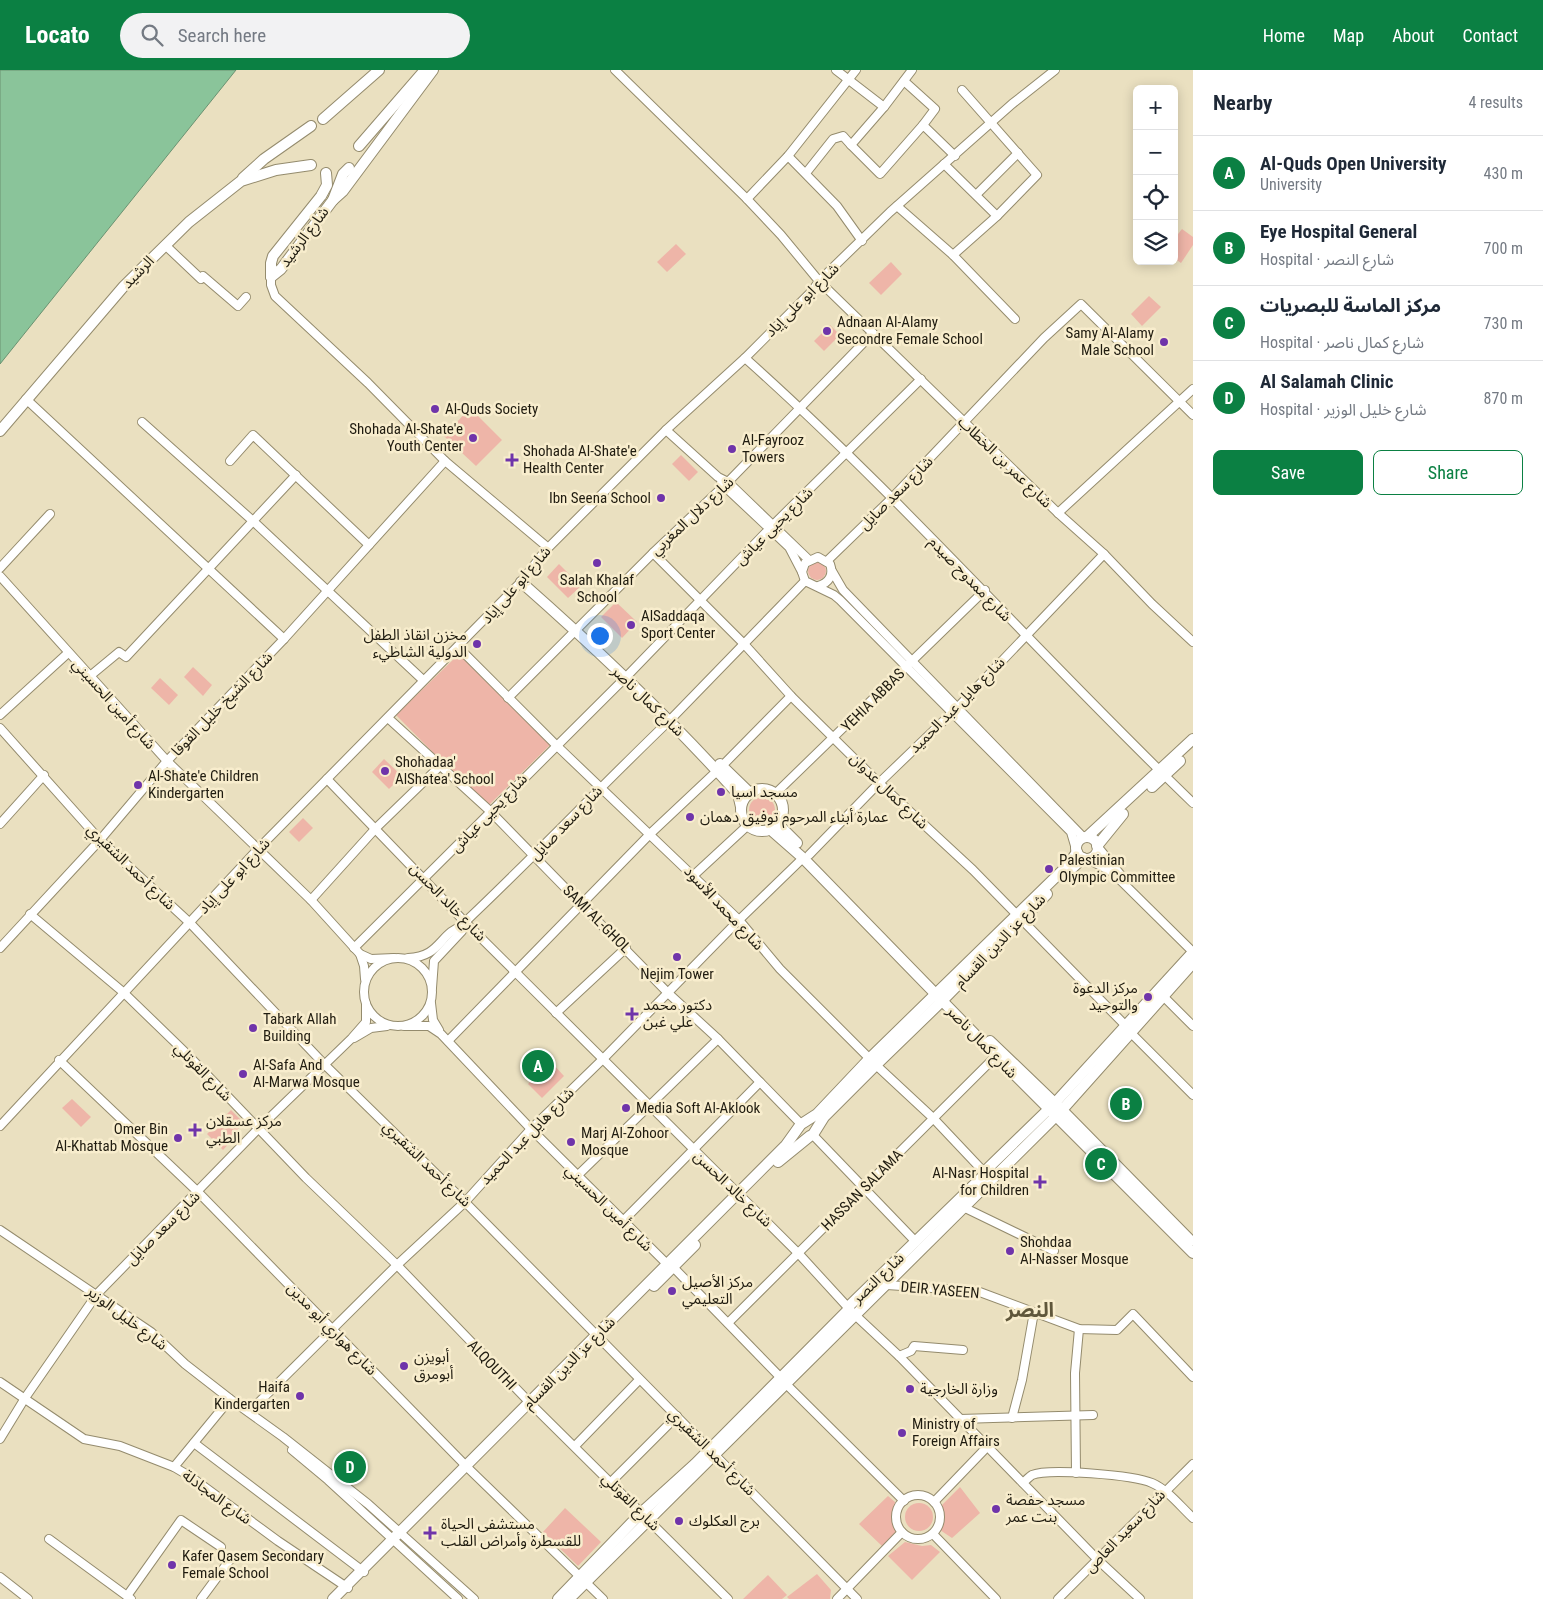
<!DOCTYPE html>
<html lang="en">
<head>
<meta charset="utf-8">
<style>
	:root { --surface:#fff; --page:#f2f2f3; --text:#1f2937; --muted:#747a83; --line:#e0e1e3; --accent:#0b8043 }
	body { margin:0; font-family:"Roboto Condensed","Noto Sans Arabic",sans-serif; background:var(--page); color:var(--text) }
	.controls { position:absolute; right:15px; top:15px; display:grid; overflow:hidden; border-radius:8px; box-shadow:0 2px 12px #0003 }
	.controls button { width:45px; height:45px; display:grid; place-items:center; padding:0; border:0; border-bottom:1px solid var(--line); background:var(--surface); color:var(--text); font:25px sans-serif }
	.you { position:absolute; left:599px; top:565px; width:18px; height:18px; margin:-12px; border:4px solid #fff; border-radius:50%; background:#1a73e8; box-shadow:0 0 0 8px #1a73e833 }
	.badge { display:grid; place-items:center; width:32px; height:32px; border-radius:50%; background:var(--accent); color:#fff; font-size:16px; font-weight:700 }
	.pin { position:absolute; translate:-50% -50%; border:2px solid #fff; box-shadow:0 1px 5px #0006 }
	.list { margin:0; padding:0; list-style:none }
	h2 { display:flex; justify-content:space-between; align-items:center; height:65px; margin:0; padding:0 20px; font-size:21px }
	h2 small { font-size:16px; font-weight:400; color:var(--muted) }
	.list li { display:grid; grid-template-columns:32px 1fr auto; gap:15px; align-items:center; box-sizing:border-box; height:75px; padding:0 20px; border-top:1px solid var(--line) }
	.list b { display:block; font-size:19px; white-space:nowrap }
	.list p { margin:0; font-size:16px; white-space:nowrap; color:var(--muted) }
	.list em { font-size:16px; font-style:normal; color:var(--muted) }
	.actions { display:flex; gap:10px; padding:15px 20px }
	.actions a { flex:1; padding:11px 0; border:1px solid var(--accent); border-radius:8px; text-align:center; font-size:18px; color:var(--accent) }
	.actions .main { background:var(--accent); color:#fff }
	.icon { flex:none; width:28px; height:28px; fill:none; stroke:currentColor; stroke-width:2; stroke-linecap:round; stroke-linejoin:round }
	.map { position:relative; flex:none; width:1193px; height:1529px; overflow:hidden }
	header { display:flex; align-items:center; gap:30px; box-sizing:border-box; height:70px; padding:0 25px; background:var(--accent); color:#fff }
	header strong { font-size:24px }
	nav { display:flex; gap:28px; margin-inline-start:auto; font-size:18px }
	.search { width:350px; height:45px; background:var(--page); display:flex; align-items:center; gap:12px; box-sizing:border-box; padding:0 18px; border-radius:28px; color:var(--muted); font-size:19px }
	main { display:flex }
	aside { flex:1; background:var(--surface) }
	.map>svg:first-child { display:block }
	.green { fill:#eeb5a8 }
	.water { fill:#8ac49a; stroke:#6a9271 }
	.lines { fill:none; stroke-linecap:round; stroke-linejoin:round }
	.minor-casing { stroke:#948b6d; stroke-width:10 }
	.major-casing { stroke:#948b6d; stroke-width:12 }
	.minor { stroke:#fff; stroke-width:8 }
	.major { stroke:#fff; stroke-width:10 }
	.poi-dot { fill:#6f34aa; stroke:#f8edcd; stroke-width:2 }
	.labels { text-anchor:middle; dominant-baseline:central; stroke-width:5; stroke-linejoin:round; paint-order:stroke }
	.street-label { font-size:15px; fill:#201c10; stroke:#f8edcd }
	.poi-label { font-size:15px; fill:#201c10; stroke:#f8edcd; text-anchor:start }
	.district-label { font-size:20px; font-weight:bold; fill:#60573b; stroke:#f8edcd }
</style>
</head>
<body>
<header>
<strong>Locato</strong>
<div class="search"><svg class="icon" aria-label="search" viewBox="0 0 24 24"><circle cx="10" cy="10" r="6"/><path d="M15 15l6 6"/></svg>Search here</div>
<nav><a>Home</a><a>Map</a><a>About</a><a>Contact</a></nav>
</header>
<main>
<div class="map">
<svg width="1193" height="1529" viewBox="0 0 1193 1529">
	<rect width="100%" height="100%" fill="#eae0c0"/>
	<!-- green -->
	<g class="green">
		<polygon points="1182,159 1193,167 1193,175 1181,193 1174,188 1174,169"/>
		<polygon points="676,174 686,184 667,202 657,192"/>
		<polygon points="891,192 902,204 881,225 869,213"/>
		<polygon points="1149,226 1161,237 1142,256 1131,244"/>
		<polygon points="830,255 840,265 824,281 814,271"/>
		<polygon points="470,338 502,370 476,396 444,366"/>
		<polygon points="681,385 698,402 689,411 672,394"/>
		<circle cx="817" cy="501" r="9"/>
		<polygon points="559,494 581,516 568,528 547,507"/>
		<polygon points="616,532 637,552 622,568 601,547"/>
		<polygon points="460,583 551,674 487,737 396,645"/>
		<polygon points="193,597 212,615 203,626 184,607"/>
		<polygon points="160,608 178,625 169,635 151,618"/>
		<polygon points="384,689 402,706 389,719 372,702"/>
		<circle cx="762" cy="740" r="13"/>
		<polygon points="303,748 313,758 299,772 289,762"/>
		<polygon points="551,992 564,1006 542,1028 528,1014"/>
		<polygon points="72,1029 91,1047 81,1057 62,1038"/>
		<polygon points="231,1040 244,1053 231,1067 233,1069 223,1080 207,1064"/>
		<polygon points="960,1417 980,1443 952,1468 940,1460 941,1436"/>
		<polygon points="888,1426 895,1432 894,1450 896,1462 882,1476 859,1454"/>
		<circle cx="919" cy="1447" r="14"/>
		<polygon points="565,1438 601,1472 578,1496 543,1462"/>
		<polygon points="905,1472 922,1476 931,1475 940,1482 912,1510 888,1486"/>
		<polygon points="817,1504 831,1520 830,1529 789,1529 787,1527"/>
		<polygon points="768,1505 787,1525 782,1529 743,1529"/>
	</g>
	<!-- water -->
	<polygon class="water" points="0,0 236,0 0,294"/>
	<g class="lines">
		<defs>
			<g id="minor">
				<polyline points="615,0 747,129 781,165 819,211 1058,443 1104,484 1152,534 1193,572"/>
				<polyline points="836,0 884,37"/>
				<polyline points="904,11 935,39 923,55"/>
				<polyline points="851,75 880,104 923,55 955,86"/>
				<polyline points="788,86 837,136 862,171"/>
				<polyline points="944,94 997,146"/>
				<polyline points="806,103 833,69 843,66 851,75 884,37 912,0"/>
				<polyline points="977,124 1018,83"/>
				<polyline points="747,129 788,86 856,0"/>
				<polyline points="897,136 953,185 1015,249"/>
				<polyline points="165,175 201,209 203,206 238,236 246,227"/>
				<polyline points="953,185 997,146 1037,105 962,20"/>
				<polyline points="271,207 271,215 275,226 368,313 445,391 546,476 545,481"/>
				<path d="M745,288c157,140 296,299 448,445"/>
				<polyline points="26,329 284,569"/>
				<polyline points="142,352 253,451 423,610"/>
				<polyline points="666,360 718,407 728,412 809,490"/>
				<polyline points="230,391 253,365 369,475"/>
				<polyline points="721,413 789,477 802,502"/>
				<polyline points="1058,443 1193,319"/>
				<polyline points="653,483 745,575 791,626 879,713 973,800 1126,956"/>
				<polyline points="827,491 891,429 1044,268 1081,234 1193,345"/>
				<polyline points="0,498 50,444"/>
				<polyline points="832,501 843,520 1084,768"/>
				<polyline points="0,506 167,691 311,830 360,884 371,889 394,888"/>
				<path d="M818,516c11,-3 16,-11 12,-22l-12,-7 -13,6 -3,9 3,9 29,14 6,5 231,232 5,17"/>
				<polyline points="459,578 556,675 739,850 780,899 876,995 933,1048 984,1102"/>
				<polyline points="629,604 774,454 921,309"/>
				<polyline points="90,606 119,582 126,587 296,405"/>
				<polyline points="508,628 653,483 728,412 873,263"/>
				<polyline points="0,645 68,583"/>
				<polyline points="388,648 490,741 668,923 718,969 801,1054"/>
				<polyline points="672,648 805,511"/>
				<polyline points="0,658 100,770 190,853 324,994 465,1132 857,1529"/>
				<polyline points="722,696 791,626"/>
				<polyline points="327,709 465,852 799,1184 854,1244 899,1286 1098,1490 1140,1529"/>
				<polyline points="776,723 985,520"/>
				<polyline points="0,754 44,705"/>
				<polyline points="1097,776 1120,804"/>
				<polyline points="809,785 879,713 958,637 1104,484"/>
				<polyline points="1088,789 1112,802 1193,882"/>
				<polyline points="694,805 747,756"/>
				<polyline points="311,830 376,758 440,696"/>
				<polyline points="30,844 123,922 186,983 306,1108 397,1195 533,1336 728,1529"/>
				<polyline points="0,878 100,770 167,691 284,569 445,391"/>
				<polyline points="354,878 625,608"/>
				<polyline points="360,884 364,896 365,909"/>
				<circle cx="398" cy="922" r="34"/>
				<path d="M408,888c33,-1 31,-25 56,-33"/>
				<path d="M432,918l2,-27 28,-30 3,-9c70,-66 135,-135 204,-201"/>
				<polyline points="1164,927 1193,956"/>
				<polyline points="431,933 433,950 439,960"/>
				<polyline points="556,943 626,878"/>
				<polyline points="404,956 429,956 441,964 531,1059 667,1194 674,1198 781,1308"/>
				<polyline points="1131,963 1193,1025"/>
				<polyline points="354,968 371,958 387,956"/>
				<polyline points="448,971 651,763 717,701"/>
				<polyline points="59,990 198,1122 469,1399 603,1529"/>
				<polyline points="0,1056 259,778 521,512 545,481 666,360 745,288 812,221 819,211 890,142 1012,34 1055,0"/>
				<polyline points="812,1064 916,1172"/>
				<polyline points="577,1106 718,969"/>
				<polyline points="963,1137 1054,1181"/>
				<polyline points="623,1151 760,1012"/>
				<polyline points="0,1160 151,1262 185,1294 230,1329 283,1367 368,1434 474,1529"/>
				<polyline points="887,1215 977,1221 1079,1259 1117,1260 1133,1244 1193,1307"/>
				<polyline points="728,1253 996,986"/>
				<polyline points="899,1286 911,1281 914,1276 963,1280"/>
				<polyline points="0,1312 84,1369 120,1376 174,1397 191,1407 278,1471 348,1518"/>
				<polyline points="786,1314 904,1431"/>
				<polyline points="249,1342 397,1195 465,1132 531,1059 604,988 739,850 803,788"/>
				<polyline points="1012,1348 1022,1310 1034,1242"/>
				<polyline points="960,1349 1093,1345"/>
				<polyline points="0,1369 25,1328 97,1224 258,1059 352,968 366,952 366,934"/>
				<polyline points="194,1373 364,1502"/>
				<polyline points="575,1376 639,1310"/>
				<polyline points="292,1380 328,1410 458,1529"/>
				<polyline points="174,1397 230,1329"/>
				<polyline points="1076,1403 1075,1303 1079,1259"/>
				<polyline points="611,1412 677,1346"/>
				<path d="M1023,1413c3,-3 6,-6 9,-8 16,-7 102,0 120,8 16,7 28,23 41,35"/>
				<circle cx="918" cy="1447" r="22"/>
				<polyline points="934,1432 987,1377"/>
				<polyline points="933,1464 996,1529"/>
				<polyline points="49,1469 131,1529"/>
				<polyline points="0,1507 28,1529"/>
				<polyline points="127,1526 181,1450 221,1477"/>
				<polyline points="201,1529 232,1487"/>
				<polyline points="837,1529 902,1462"/>
				<polyline points="1058,1529 1193,1394"/>
			</g>
			<g id="major">
				<polyline points="323,49 379,0"/>
				<polyline points="359,76 424,1"/>
				<polyline points="243,108 264,89 311,56"/>
				<polyline points="333,130 343,121 433,0"/>
				<polyline points="271,207 281,199 333,130 343,104 349,98"/>
				<polyline points="271,207 271,193 273,186 321,126 327,115 326,103"/>
				<polyline points="0,361 124,216 189,152 241,111 276,100 311,95"/>
				<path d="M521,512c76,67 150,137 217,212l3,13"/>
				<polyline points="720,694 750,723"/>
				<polyline points="1152,717 1180,691"/>
				<circle cx="762" cy="740" r="21"/>
				<polyline points="778,754 797,773"/>
				<polyline points="771,760 803,788 996,986 1193,1183"/>
				<polyline points="1087,767 1193,669"/>
				<circle cx="1087" cy="778" r="11"/>
				<polyline points="1097,776 1123,744"/>
				<polyline points="1069,801 1083,788"/>
				<polyline points="990,971 1062,1040 1191,1171"/>
				<polyline points="803,1053 817,1044 870,988 1068,795 1077,782"/>
				<polyline points="814,1063 824,1047 876,995 942,931 1047,824"/>
				<polyline points="778,1092 810,1066"/>
				<polyline points="654,1216 695,1175"/>
				<polyline points="333,1529 786,1075 801,1054"/>
				<polyline points="558,1529 642,1442 695,1394 848,1240 848,1237 982,1107 984,1102 1055,1033 1193,882"/>
				<polyline points="569,1529 1062,1040 1193,893"/>
			</g>
		</defs>
		<!-- minor casing -->
		<use href="#minor" class="minor-casing"/>
		<!-- major casing -->
		<use href="#major" class="major-casing"/>
		<!-- minor -->
		<use href="#minor" class="minor"/>
		<!-- major -->
		<use href="#major" class="major"/>
	</g>
	<!-- markers -->
	<g class="poi-dot">
		<circle cx="827" cy="261" r="5"/>
		<circle cx="1164" cy="272" r="5"/>
		<circle cx="435" cy="339" r="5"/>
		<circle cx="473" cy="368" r="5"/>
		<circle cx="732" cy="379" r="5"/>
		<path d="M509.5 382.5h5v5h5v5h-5v5h-5v-5h-5v-5h5z"/>
		<circle cx="661" cy="428" r="5"/>
		<circle cx="597" cy="493" r="5"/>
		<circle cx="631" cy="555" r="5"/>
		<circle cx="477" cy="574" r="5"/>
		<circle cx="385" cy="701" r="5"/>
		<circle cx="138" cy="715" r="5"/>
		<circle cx="721" cy="722" r="5"/>
		<circle cx="690" cy="747" r="5"/>
		<circle cx="1049" cy="799" r="5"/>
		<circle cx="677" cy="887" r="5"/>
		<circle cx="1148" cy="927" r="5"/>
		<path d="M629.5 936.5h5v5h5v5h-5v5h-5v-5h-5v-5h5z"/>
		<circle cx="253" cy="958" r="5"/>
		<circle cx="243" cy="1004" r="5"/>
		<circle cx="626" cy="1038" r="5"/>
		<path d="M192.5 1052.5h5v5h5v5h-5v5h-5v-5h-5v-5h5z"/>
		<circle cx="178" cy="1068" r="5"/>
		<circle cx="571" cy="1072" r="5"/>
		<path d="M1037.5 1104.5h5v5h5v5h-5v5h-5v-5h-5v-5h5z"/>
		<circle cx="1010" cy="1181" r="5"/>
		<circle cx="672" cy="1221" r="5"/>
		<circle cx="404" cy="1296" r="5"/>
		<circle cx="910" cy="1319" r="5"/>
		<circle cx="300" cy="1326" r="5"/>
		<circle cx="902" cy="1363" r="5"/>
		<circle cx="996" cy="1439" r="5"/>
		<circle cx="679" cy="1451" r="5"/>
		<path d="M427.5 1455.5h5v5h5v5h-5v5h-5v-5h-5v-5h5z"/>
		<circle cx="172" cy="1495" r="5"/>
	</g>
	<g class="labels">
		<!-- street labels -->
		<g class="street-label">
			<text transform="translate(304 167) rotate(-53)">شارع الرشيد</text>
			<text transform="translate(138 202) rotate(-46)">الرشيد</text>
			<text transform="translate(802 230) rotate(-45)">شارع ابو على إياد</text>
			<text transform="translate(1005 392) rotate(44)">شارع عمر بن الخطاب</text>
			<text transform="translate(896 423) rotate(-45)">شارع سعد صايل</text>
			<text transform="translate(692 446) rotate(-43)">شارع دلال المغربي</text>
			<text transform="translate(774 456) rotate(-45)">شارع يحيى عياش</text>
			<text transform="translate(970 509) rotate(46)">شارع ممدوح صيدم</text>
			<text transform="translate(516 515) rotate(-49)">شارع ابو على إياد</text>
			<text transform="translate(873 630) rotate(-45)">YEHIA ABBAS</text>
			<text transform="translate(648 631) rotate(44)">شارع كمال ناصر</text>
			<text transform="translate(114 634) rotate(48)">شارع أمين الحسيني</text>
			<text transform="translate(222 634) rotate(-46)">شارع الشيخ خليل القوقا</text>
			<text transform="translate(957 635) rotate(-45)">شارع هايل عبد الحميد</text>
			<text transform="translate(889 721) rotate(44)">شارع كمال عدوان</text>
			<text transform="translate(489 743) rotate(-46)">شارع يحيى عياش</text>
			<text transform="translate(566 753) rotate(-46)">شارع سعد صايل</text>
			<text transform="translate(131 797) rotate(44)">شارع أحمد الشقيري</text>
			<text transform="translate(234 806) rotate(-47)">شارع ابو على إياد</text>
			<text transform="translate(448 832) rotate(46)">شارع خالد الحسن</text>
			<text transform="translate(724 838) rotate(47)">شارع محمد الأسود</text>
			<text transform="translate(597 849) rotate(45)">SAMI AL-GHOL</text>
			<text transform="translate(1000 871) rotate(-46)">شارع عز الدين القسام</text>
			<text transform="translate(982 972) rotate(46)">شارع كمال ناصر</text>
			<text transform="translate(203 1002) rotate(46)">شارع القوتلي</text>
			<text transform="translate(527 1066) rotate(-46)">شارع هايل عبد الحميد</text>
			<text transform="translate(427 1094) rotate(44)">شارع أحمد الشقيري</text>
			<text transform="translate(733 1119) rotate(44)">شارع خالد الحسن</text>
			<text transform="translate(862 1120) rotate(-45)">HASSAN SALAMA</text>
			<text transform="translate(609 1138) rotate(45)">شارع أمين الحسيني</text>
			<text transform="translate(163 1158) rotate(-45)">شارع سعد صايل</text>
			<text transform="translate(878 1208) rotate(-44)">شارع النصر</text>
			<text transform="translate(940 1220) rotate(5)">DEIR YASEEN</text>
			<text transform="translate(127 1248) rotate(37)">شارع خليل الوزير</text>
			<text transform="translate(332 1259) rotate(46)">شارع هواري أبو مدين</text>
			<text transform="translate(569 1293) rotate(-45)">شارع عز الدين القسام</text>
			<text transform="translate(492 1295) rotate(46)">ALQOUTHI</text>
			<text transform="translate(712 1382) rotate(45)">شارع أحمد الشقيري</text>
			<text transform="translate(217 1427) rotate(36)">شارع المجادلة</text>
			<text transform="translate(631 1432) rotate(45)">شارع القوتلي</text>
			<text transform="translate(1125 1461) rotate(-46)">شارع سعيد العاص</text>
		</g>
		<!-- poi labels -->
		<g class="poi-label">
			<text x="837" y="252">Adnaan Al-Alamy<tspan x="837" dy="17">Secondre Female School</tspan></text>
			<text x="1154" y="263" text-anchor="end">Samy Al-Alamy<tspan x="1154" dy="17">Male School</tspan></text>
			<text x="445" y="339">Al-Quds Society</text>
			<text x="463" y="359" text-anchor="end">Shohada Al-Shate'e<tspan x="463" dy="17">Youth Center</tspan></text>
			<text x="742" y="370">Al-Fayrooz<tspan x="742" dy="17">Towers</tspan></text>
			<text x="523" y="381">Shohada Al-Shate'e<tspan x="523" dy="17">Health Center</tspan></text>
			<text x="651" y="428" text-anchor="end">Ibn Seena School</text>
			<text x="597" y="510" text-anchor="middle">Salah Khalaf<tspan x="597" dy="17">School</tspan></text>
			<text x="641" y="546">AlSaddaqa<tspan x="641" dy="17">Sport Center</tspan></text>
			<text x="467" y="565" text-anchor="end">مخزن انقاذ الطفل<tspan x="467" dy="17">الدولية الشاطيء</tspan></text>
			<text x="395" y="692">Shohadaa'<tspan x="395" dy="17">AlShatea' School</tspan></text>
			<text x="148" y="706">Al-Shate'e Children<tspan x="148" dy="17">Kindergarten</tspan></text>
			<text x="731" y="722">مسجد اسيا</text>
			<text x="700" y="747">عمارة أبناء المرحوم توفيق دهمان</text>
			<text x="1059" y="790">Palestinian<tspan x="1059" dy="17">Olympic Committee</tspan></text>
			<text x="677" y="904" text-anchor="middle">Nejim Tower</text>
			<text x="1138" y="918" text-anchor="end">مركز الدعوة<tspan x="1138" dy="17">والتوحيد</tspan></text>
			<text x="643" y="935">دكتور محمد<tspan x="643" dy="17">علي غبن</tspan></text>
			<text x="263" y="949">Tabark Allah<tspan x="263" dy="17">Building</tspan></text>
			<text x="253" y="995">Al-Safa And<tspan x="253" dy="17">Al-Marwa Mosque</tspan></text>
			<text x="636" y="1038">Media Soft Al-Aklook</text>
			<text x="206" y="1051">مركز عسقلان<tspan x="206" dy="17">الطبي</tspan></text>
			<text x="168" y="1059" text-anchor="end">Omer Bin<tspan x="168" dy="17">Al-Khattab Mosque</tspan></text>
			<text x="581" y="1063">Marj Al-Zohoor<tspan x="581" dy="17">Mosque</tspan></text>
			<text x="1029" y="1103" text-anchor="end">Al-Nasr Hospital<tspan x="1029" dy="17">for Children</tspan></text>
			<text x="1020" y="1172">Shohdaa<tspan x="1020" dy="17">Al-Nasser Mosque</tspan></text>
			<text x="682" y="1212">مركز الأصيل<tspan x="682" dy="17">التعليمي</tspan></text>
			<text x="414" y="1287">أبويزن<tspan x="414" dy="17">أبومرق</tspan></text>
			<text x="290" y="1317" text-anchor="end">Haifa<tspan x="290" dy="17">Kindergarten</tspan></text>
			<text x="920" y="1319">وزارة الخارجية</text>
			<text x="912" y="1354">Ministry of<tspan x="912" dy="17">Foreign Affairs</tspan></text>
			<text x="1006" y="1430">مسجد حفصة<tspan x="1006" dy="17">بنت عمر</tspan></text>
			<text x="689" y="1451">برج العكلوك</text>
			<text x="441" y="1454">مستشفى الحياة<tspan x="441" dy="17">للقسطرة وأمراض القلب</tspan></text>
			<text x="182" y="1486">Kafer Qasem Secondary<tspan x="182" dy="17">Female School</tspan></text>
		</g>
		<!-- district labels -->
		<g class="district-label">
			<text x="1030" y="1240">النصر</text>
		</g>
	</g>
</svg>
<div class="controls">
<button>+</button>
<button>−</button>
<button><svg class="icon" aria-label="locate" viewBox="0 0 24 24"><circle cx="12" cy="12" r="6"/><path d="M12 2v4M12 18v4M2 12h4M18 12h4"/></svg></button>
<button><svg class="icon" aria-label="layers" viewBox="0 0 24 24"><path d="M12 4l9 5-9 5-9-5zM3 14l9 5 9-5"/></svg></button>
</div>
<div class="you"></div>
<div class="pin badge" style="left:538px;top:996px">A</div>
<div class="pin badge" style="left:1126px;top:1034px">B</div>
<div class="pin badge" style="left:1101px;top:1094px">C</div>
<div class="pin badge" style="left:350px;top:1397px">D</div>
</div>
<aside>
<h2>Nearby<small>4 results</small></h2>
<ul class="list">
<li><span class="badge">A</span><div><b>Al-Quds Open University</b><p>University</p></div><em>430 m</em></li>
<li><span class="badge">B</span><div><b>Eye Hospital General</b><p>Hospital · شارع النصر</p></div><em>700 m</em></li>
<li><span class="badge">C</span><div><b>مركز الماسة للبصريات</b><p>Hospital · شارع كمال ناصر</p></div><em>730 m</em></li>
<li><span class="badge">D</span><div><b>Al Salamah Clinic</b><p>Hospital · شارع خليل الوزير</p></div><em>870 m</em></li>
</ul>
<div class="actions"><a class="main">Save</a><a>Share</a></div>
</aside>
</main>
</body>
</html>
